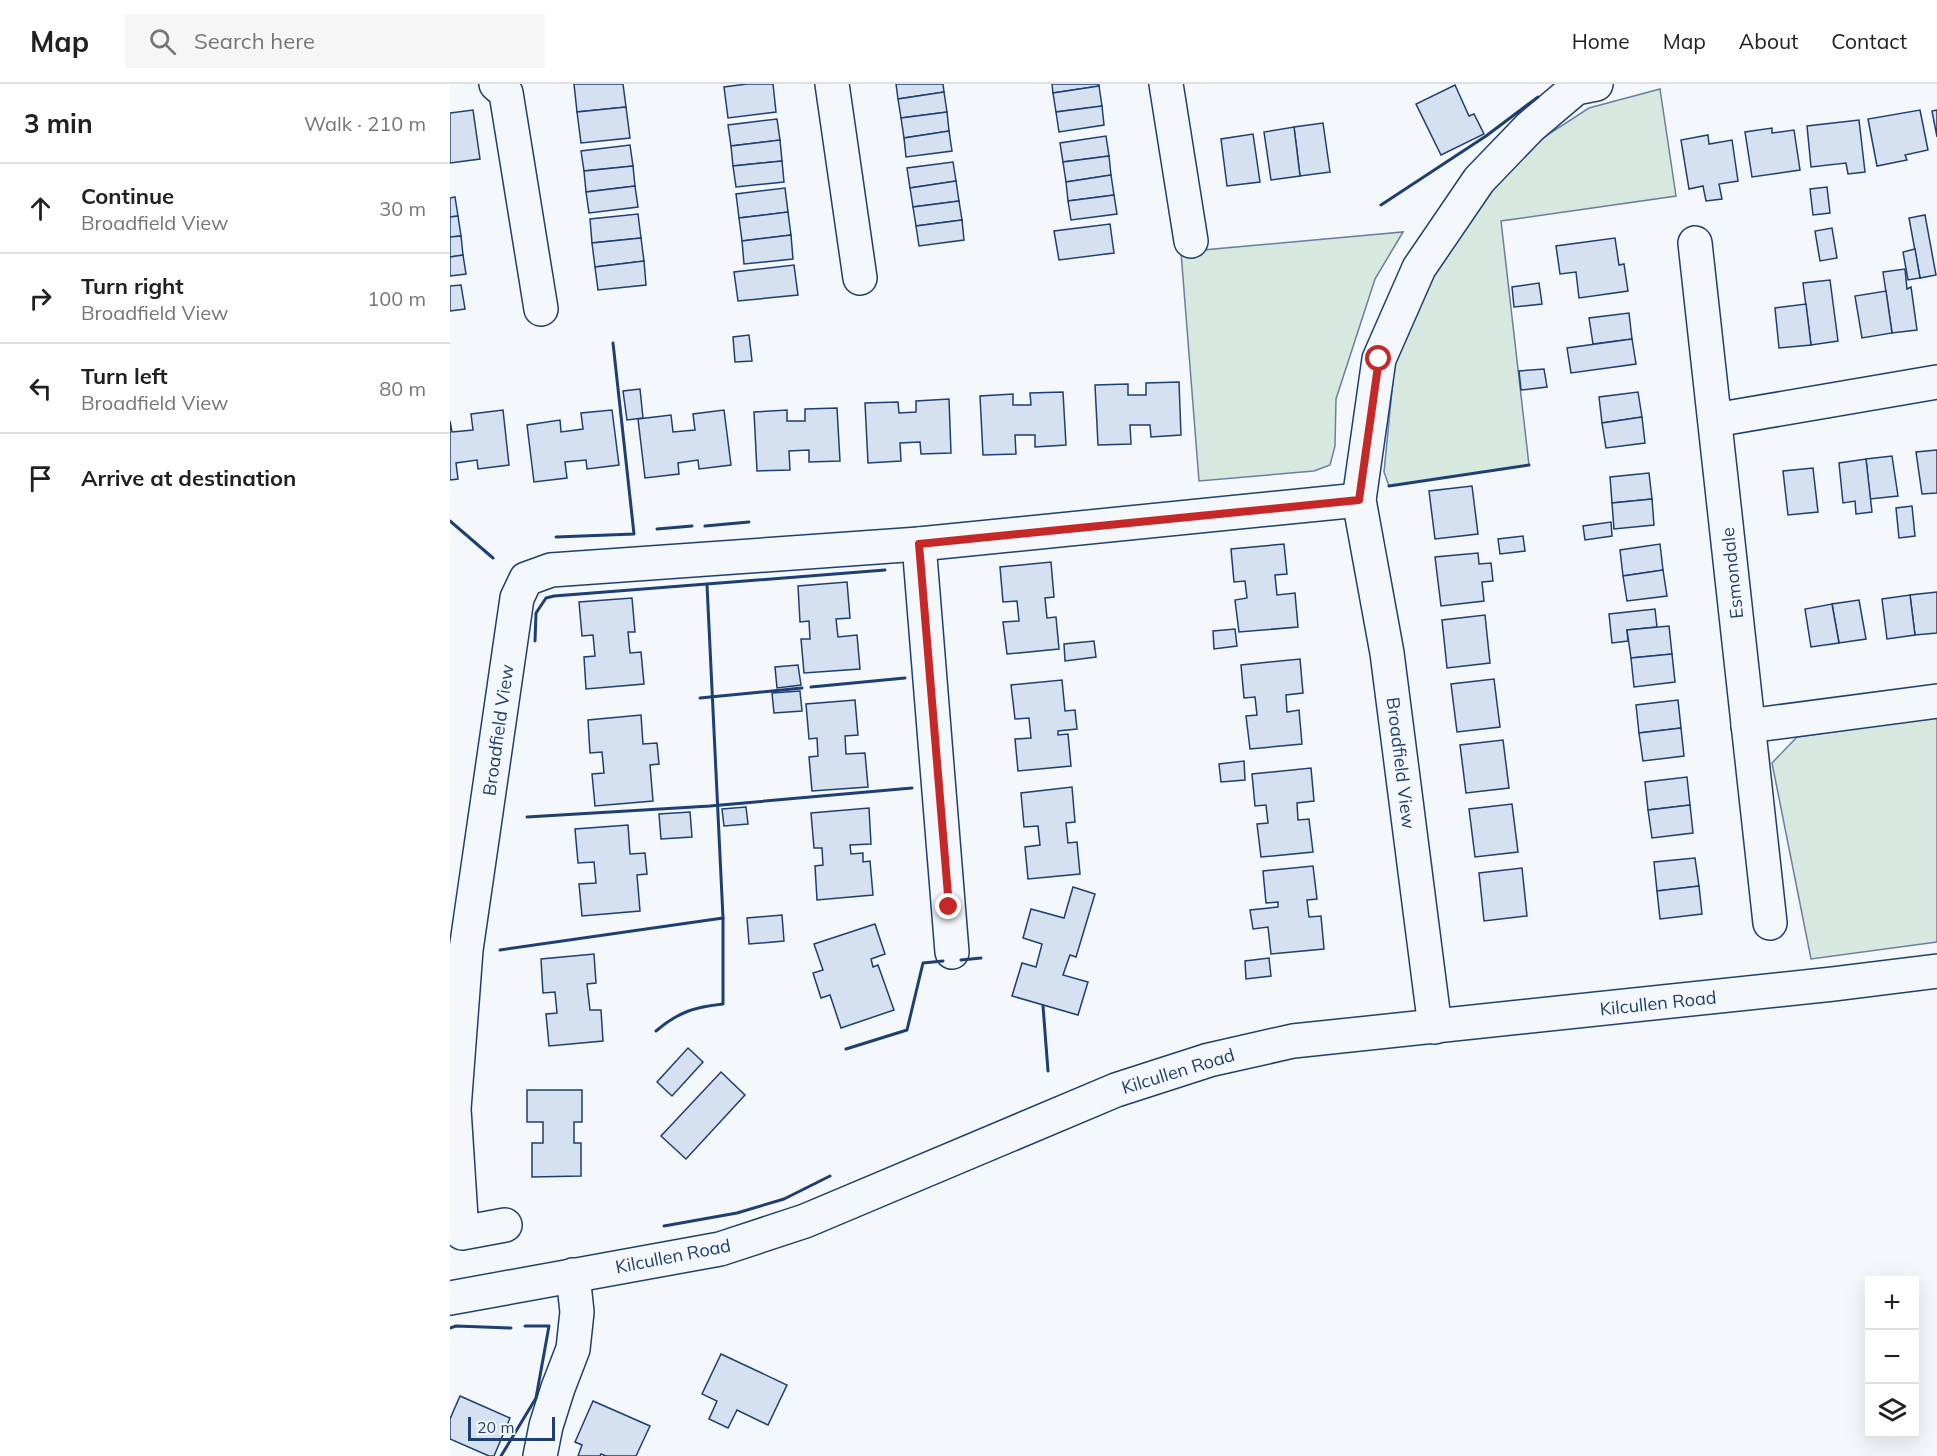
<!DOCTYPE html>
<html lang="en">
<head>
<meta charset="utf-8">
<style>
	:root { --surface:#fff; --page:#f6f6f6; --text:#202124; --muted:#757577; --line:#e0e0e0 }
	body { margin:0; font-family:Mulish,sans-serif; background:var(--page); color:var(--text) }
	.controls { position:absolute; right:18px; bottom:18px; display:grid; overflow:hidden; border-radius:0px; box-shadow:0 6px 24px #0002 }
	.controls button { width:54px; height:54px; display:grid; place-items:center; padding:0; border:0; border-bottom:2px solid var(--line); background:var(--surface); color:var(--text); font:30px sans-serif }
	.scale { position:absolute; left:18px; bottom:15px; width:87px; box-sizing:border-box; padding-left:6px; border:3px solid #1d3f73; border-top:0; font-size:16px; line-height:21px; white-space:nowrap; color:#1d3f73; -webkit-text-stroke:4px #f4f7fb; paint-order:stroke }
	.stop { position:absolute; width:18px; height:18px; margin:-14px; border:4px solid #c62828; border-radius:50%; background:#fff }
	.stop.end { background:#c62828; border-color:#fff; box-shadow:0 2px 6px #0008 }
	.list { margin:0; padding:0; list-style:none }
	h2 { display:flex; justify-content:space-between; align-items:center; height:78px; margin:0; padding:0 24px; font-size:26px }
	h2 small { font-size:20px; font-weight:400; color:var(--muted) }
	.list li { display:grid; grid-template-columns:39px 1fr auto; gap:18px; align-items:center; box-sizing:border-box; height:90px; padding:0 24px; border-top:2px solid var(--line) }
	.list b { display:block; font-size:22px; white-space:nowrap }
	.list p { margin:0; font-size:20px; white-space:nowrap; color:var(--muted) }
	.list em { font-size:20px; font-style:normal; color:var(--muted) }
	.icon { flex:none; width:33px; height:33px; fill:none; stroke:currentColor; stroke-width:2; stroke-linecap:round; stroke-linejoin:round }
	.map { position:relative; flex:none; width:1487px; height:1372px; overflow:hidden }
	header { display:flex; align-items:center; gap:36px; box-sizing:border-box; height:84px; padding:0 30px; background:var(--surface); border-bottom:2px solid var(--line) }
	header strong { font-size:28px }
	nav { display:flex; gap:33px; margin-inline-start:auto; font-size:21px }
	.search { width:420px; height:54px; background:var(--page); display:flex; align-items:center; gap:15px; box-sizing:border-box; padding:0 21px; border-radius:0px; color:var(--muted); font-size:22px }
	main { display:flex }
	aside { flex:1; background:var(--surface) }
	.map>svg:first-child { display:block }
	.green { fill:#d7e8df; stroke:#687fa3; stroke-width:1.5 }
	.building { fill:#d5e0f0; stroke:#1d3f73; stroke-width:1.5 }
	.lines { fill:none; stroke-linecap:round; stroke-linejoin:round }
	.minor-casing { stroke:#1d3f73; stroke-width:36 }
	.major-casing { stroke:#1d3f73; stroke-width:36 }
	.minor { stroke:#f4f7fb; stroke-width:33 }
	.major { stroke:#f4f7fb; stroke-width:33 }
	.wall { stroke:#1d3f73; stroke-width:3 }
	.route { stroke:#c62828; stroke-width:8 }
	.labels { text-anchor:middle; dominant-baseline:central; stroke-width:4.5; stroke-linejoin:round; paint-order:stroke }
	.street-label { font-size:18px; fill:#1d3f73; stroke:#f4f7fb }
</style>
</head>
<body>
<header>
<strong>Map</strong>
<div class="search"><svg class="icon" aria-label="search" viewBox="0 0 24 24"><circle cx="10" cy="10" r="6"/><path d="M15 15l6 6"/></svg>Search here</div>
<nav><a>Home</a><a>Map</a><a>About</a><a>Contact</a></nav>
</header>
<main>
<aside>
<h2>3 min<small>Walk · 210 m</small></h2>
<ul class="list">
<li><svg class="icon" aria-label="ahead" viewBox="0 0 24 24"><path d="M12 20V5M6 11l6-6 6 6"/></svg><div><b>Continue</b><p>Broadfield View</p></div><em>30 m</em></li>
<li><svg class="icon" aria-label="right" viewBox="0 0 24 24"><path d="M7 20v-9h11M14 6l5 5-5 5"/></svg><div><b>Turn right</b><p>Broadfield View</p></div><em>100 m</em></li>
<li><svg class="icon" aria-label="left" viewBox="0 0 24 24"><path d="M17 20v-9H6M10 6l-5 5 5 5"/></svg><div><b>Turn left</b><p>Broadfield View</p></div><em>80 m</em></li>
<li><svg class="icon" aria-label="arrive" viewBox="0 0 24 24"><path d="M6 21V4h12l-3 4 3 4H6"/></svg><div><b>Arrive at destination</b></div></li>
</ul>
</aside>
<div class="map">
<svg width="1487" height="1372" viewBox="0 0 1487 1372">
	<rect width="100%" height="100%" fill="#f4f7fb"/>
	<!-- green -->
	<g class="green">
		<polygon points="1210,5 1226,112 1051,137 1079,381 939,402 934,388 945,276 980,191 1039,108 1091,55 1139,24"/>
		<polygon points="953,148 925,195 886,315 885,362 880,381 864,387 749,397 731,168"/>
		<polygon points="1487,633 1487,858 1361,875 1322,679 1347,653"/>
	</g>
	<!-- building -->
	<g class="building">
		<polygon points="124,0 173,0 176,23 127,28"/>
		<polygon points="297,0 323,0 326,28 278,34 274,3"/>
		<polygon points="446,0 493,0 494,8 448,15"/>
		<polygon points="602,0 649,0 649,2 603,9"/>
		<polygon points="1005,1 1019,32 1024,30 1034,50 991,71 966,20"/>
		<polygon points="649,2 652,22 606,28 603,9"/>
		<polygon points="494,8 497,28 451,34 448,15"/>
		<polygon points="652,22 654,41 609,48 606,28"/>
		<polygon points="176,23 180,54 131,59 127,28"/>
		<polygon points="23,26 30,75 0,79 0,29"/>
		<polygon points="1470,26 1478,66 1455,71 1457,76 1427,82 1418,35"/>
		<polygon points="1487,26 1487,53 1482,27"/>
		<polygon points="497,28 499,47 454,54 451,34"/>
		<polygon points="327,35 330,56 281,62 278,41"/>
		<polygon points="1409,36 1415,88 1398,90 1396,79 1361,83 1357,42"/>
		<polygon points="873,39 880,88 850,92 844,43"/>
		<polygon points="844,43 850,92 821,96 814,48"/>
		<polygon points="1322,44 1322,49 1344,46 1350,86 1302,93 1295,48"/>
		<polygon points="499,47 502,67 456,73 454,54"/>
		<polygon points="803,50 810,98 777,102 771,55"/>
		<polygon points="1258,51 1259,60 1282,56 1288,97 1269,100 1272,115 1256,117 1253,102 1239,105 1231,56"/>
		<polygon points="656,52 659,72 613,78 610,59"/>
		<polygon points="330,56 332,77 283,82 281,62"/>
		<polygon points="180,61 183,82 134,87 131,67"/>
		<polygon points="659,72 661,91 616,98 613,78"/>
		<polygon points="332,77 334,98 286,103 283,82"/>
		<polygon points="503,78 506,97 460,104 457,84"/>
		<polygon points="183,82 185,102 136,108 134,87"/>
		<polygon points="661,91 664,111 618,117 616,98"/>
		<polygon points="506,97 509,117 463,123 460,104"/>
		<polygon points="185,102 188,123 139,129 136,108"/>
		<polygon points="1377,103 1380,129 1363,131 1360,105"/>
		<polygon points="335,104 338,128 289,134 286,110"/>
		<polygon points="664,111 667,130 621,136 618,117"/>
		<polygon points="5,113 8,132 0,133 0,114"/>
		<polygon points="509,117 512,136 466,142 463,123"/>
		<polygon points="338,128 341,151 292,157 289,134"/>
		<polygon points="188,130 191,154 142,159 140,135"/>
		<polygon points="1475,131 1486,191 1470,194 1459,134"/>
		<polygon points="8,132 11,152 0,153 0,133"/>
		<polygon points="512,136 514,156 469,162 466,142"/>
		<polygon points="660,140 664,169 609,176 604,147"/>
		<polygon points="1382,144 1387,174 1370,177 1365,147"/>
		<polygon points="341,151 343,175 294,180 292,157"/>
		<polygon points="11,152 13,171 0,173 0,153"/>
		<polygon points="191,154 194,177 145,183 142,159"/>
		<polygon points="1165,154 1169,181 1174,180 1178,207 1129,214 1126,188 1110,190 1106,162"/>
		<polygon points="1465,165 1470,194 1458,196 1453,168"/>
		<polygon points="13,171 16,190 0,192 0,173"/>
		<polygon points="194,177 196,201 148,206 145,183"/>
		<polygon points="344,181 348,211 288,217 284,188"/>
		<polygon points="1455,185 1457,205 1461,203 1467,246 1442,249 1433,188"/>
		<polygon points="1380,196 1388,257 1361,261 1353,199"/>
		<polygon points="1089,199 1092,220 1064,223 1062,203"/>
		<polygon points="11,201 15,225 0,227 0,202"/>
		<polygon points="1436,207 1442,249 1412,254 1405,212"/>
		<polygon points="1356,220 1361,261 1329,264 1325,224"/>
		<polygon points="1179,229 1182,255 1143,260 1139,234"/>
		<polygon points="299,251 302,277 285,278 283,253"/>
		<polygon points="1182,255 1186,280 1121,289 1117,264"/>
		<polygon points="1094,285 1097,303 1071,306 1069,287"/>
		<polygon points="729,298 731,351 701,353 700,341 680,341 681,360 648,361 645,301 678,300 678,311 696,311 696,299"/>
		<polygon points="190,305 193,334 177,336 173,307"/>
		<polygon points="613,308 616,361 585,363 585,351 565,351 566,370 533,371 530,312 563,310 563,321 581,321 580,309"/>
		<polygon points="1188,308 1192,333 1152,339 1149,313"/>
		<polygon points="499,315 501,369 471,370 470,358 450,359 451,377 418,379 415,319 448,318 449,329 466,328 466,317"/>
		<polygon points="387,324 390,377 359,378 359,366 339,367 340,386 307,387 304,328 337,326 337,337 355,337 355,325"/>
		<polygon points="53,326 59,381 28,385 27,376 6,379 8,395 0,396 0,337 2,348 23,346 21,330"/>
		<polygon points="162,326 169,381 137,385 136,376 115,378 117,394 84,398 77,341 110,336 111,348 133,345 131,329"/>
		<polygon points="274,326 281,381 249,385 248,376 228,379 229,390 195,394 188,335 221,331 223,348 245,346 243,330"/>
		<polygon points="1192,333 1195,359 1156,364 1152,339"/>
		<polygon points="1487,366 1487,409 1472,410 1466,368"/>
		<polygon points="1442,372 1448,412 1420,415 1416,375"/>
		<polygon points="1416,375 1422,428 1406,430 1405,417 1393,419 1389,379"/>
		<polygon points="1363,384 1368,428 1338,431 1333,387"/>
		<polygon points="1199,389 1202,415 1162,419 1160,393"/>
		<polygon points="1022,402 1028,450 985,455 979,407"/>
		<polygon points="1202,415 1204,441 1164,445 1162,419"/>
		<polygon points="1462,422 1465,452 1449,454 1446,424"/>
		<polygon points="1161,438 1162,452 1135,456 1133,442"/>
		<polygon points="1073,452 1075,467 1050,470 1048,455"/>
		<polygon points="834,460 837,490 825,491 827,511 845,509 848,543 789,548 785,516 797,514 795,497 784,498 781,465"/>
		<polygon points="1210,460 1213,486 1173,492 1170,466"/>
		<polygon points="1028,469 1029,480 1041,479 1043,497 1032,498 1034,517 991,522 985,473"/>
		<polygon points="601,478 604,513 595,514 597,534 606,533 609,565 557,570 553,538 569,537 567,517 553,518 550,483"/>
		<polygon points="1213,486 1217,512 1177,517 1173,492"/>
		<polygon points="397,498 400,534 386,535 388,553 407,551 410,585 354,589 351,555 360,555 359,537 350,538 348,502"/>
		<polygon points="1487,508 1487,549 1465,551 1460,511"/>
		<polygon points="1460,511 1465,551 1437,555 1432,515"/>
		<polygon points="182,514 185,548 178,548 180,569 191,568 194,600 136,605 134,573 145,572 143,551 132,552 129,518"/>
		<polygon points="1409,516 1416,555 1389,559 1382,520"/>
		<polygon points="1382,520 1389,559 1361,563 1355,525"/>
		<polygon points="1205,525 1207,543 1177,546 1178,557 1162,559 1159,530"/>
		<polygon points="1035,531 1040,579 997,584 992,536"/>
		<polygon points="1219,542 1222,570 1181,574 1177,546"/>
		<polygon points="785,545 787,562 764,565 763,547"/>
		<polygon points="644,557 646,573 615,577 614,560"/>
		<polygon points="1222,570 1225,598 1184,603 1181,574"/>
		<polygon points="850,575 853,609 836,611 837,628 849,626 852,660 800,665 796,632 807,631 805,613 794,614 791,581"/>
		<polygon points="348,581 351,601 327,604 325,583"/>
		<polygon points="1044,595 1050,643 1007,648 1001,600"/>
		<polygon points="612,596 615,627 625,626 627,645 608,647 608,651 618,650 621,682 568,687 565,655 581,654 579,634 565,635 561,601"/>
		<polygon points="350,607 352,627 324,629 322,609"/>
		<polygon points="405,616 408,651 395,652 396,670 415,669 418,703 362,707 359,673 368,672 367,654 359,655 356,620"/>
		<polygon points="1228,616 1231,644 1189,649 1186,621"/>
		<polygon points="191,631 193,660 207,659 209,680 200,681 203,717 145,722 142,690 154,689 152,668 140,669 138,636"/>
		<polygon points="1231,644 1234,672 1193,677 1189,649"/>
		<polygon points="1053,656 1059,704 1016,709 1010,661"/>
		<polygon points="794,677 795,696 771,698 769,680"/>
		<polygon points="861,684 864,717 847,719 848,736 859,735 863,768 811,773 807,740 818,739 816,721 805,722 802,690"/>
		<polygon points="1237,693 1240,721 1198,726 1195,698"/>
		<polygon points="622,703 625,738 616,739 618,759 627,758 630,790 578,795 575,763 590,761 588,742 574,743 571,709"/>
		<polygon points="1062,720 1068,768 1025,773 1019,725"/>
		<polygon points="1240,721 1243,749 1202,754 1198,726"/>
		<polygon points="296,723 298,740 274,742 272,725"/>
		<polygon points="419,724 421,760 400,761 401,770 413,769 413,778 420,777 423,811 367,816 365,782 373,781 372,764 364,764 361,729"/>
		<polygon points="240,728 242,753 211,755 209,730"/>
		<polygon points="178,741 180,770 195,769 197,790 187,791 190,827 132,832 129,800 146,799 144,778 128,779 125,745"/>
		<polygon points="1245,774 1249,802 1207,807 1204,778"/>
		<polygon points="863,782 867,815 857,816 859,833 871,832 874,865 821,870 818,843 803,845 800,826 828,823 828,818 816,819 813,787"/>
		<polygon points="1072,784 1077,832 1034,837 1029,789"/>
		<polygon points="1249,802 1252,830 1210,835 1207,807"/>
		<polygon points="623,803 645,810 626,873 620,871 613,891 638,898 628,931 562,912 572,879 586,883 592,860 573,854 581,825 614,834"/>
		<polygon points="332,831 334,857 299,860 297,834"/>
		<polygon points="425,840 435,870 421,875 423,883 428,881 444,926 391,944 380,911 371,914 363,889 373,886 364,860"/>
		<polygon points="144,870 146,899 137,900 140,926 151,926 153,957 99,962 96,930 107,929 105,908 93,909 91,875"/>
		<polygon points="819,874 821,892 796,895 795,877"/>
		<polygon points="238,964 253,978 222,1012 207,998"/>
		<polygon points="271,988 295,1011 236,1075 211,1052"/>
		<polygon points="77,1006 132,1006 132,1038 124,1038 124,1059 131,1059 131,1092 82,1093 82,1059 93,1059 93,1038 77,1038"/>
		<polygon points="271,1270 337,1301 318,1341 287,1326 278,1344 259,1335 267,1317 252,1310"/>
		<polygon points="10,1312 60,1334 44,1372 39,1372 0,1355 0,1335"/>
		<polygon points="143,1317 200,1342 186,1372 156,1372 151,1370 150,1372 128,1372 132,1361 125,1358"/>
	</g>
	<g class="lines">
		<defs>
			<g id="minor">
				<polyline points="46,0 56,9 91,225"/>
				<polyline points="382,0 410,194"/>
				<polyline points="716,0 741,157"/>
				<polyline points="1245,159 1320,839"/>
				<polyline points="1265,336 1487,298"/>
				<polyline points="469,460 502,868"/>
				<polyline points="1298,642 1487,617"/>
				<polyline points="985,943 937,569 909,416 929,275 969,184 1029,96 1080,43 1126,4 1146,0"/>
				<polyline points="55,1141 12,1149 4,1025 16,866 67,514 76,495 101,486 469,460 909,416"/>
				<polyline points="90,1372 96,1342 108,1304 123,1265 127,1228 123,1191"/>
			</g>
			<polyline id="major" points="0,1214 270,1165 355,1137 666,1006 759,976 843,957 1383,900 1487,887"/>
		</defs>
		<!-- minor casing -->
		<use href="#minor" class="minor-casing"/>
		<!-- major casing -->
		<use href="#major" class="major-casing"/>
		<!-- minor -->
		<use href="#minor" class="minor"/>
		<!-- major -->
		<use href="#major" class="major"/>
		<!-- wall -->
		<g class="wall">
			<polyline points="931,121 1036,52 1088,13"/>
			<polyline points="939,402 1079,381"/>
			<polyline points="0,437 43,474"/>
			<polyline points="255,442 299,438"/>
			<polyline points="207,445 242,442"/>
			<polyline points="106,453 184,450 163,259"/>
			<polyline points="85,557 86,529 96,514 104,512 435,486"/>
			<polyline points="361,603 455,594"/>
			<polyline points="250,614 352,604"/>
			<polyline points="77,733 260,722 462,704"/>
			<polyline points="50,866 273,834"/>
			<polyline points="511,876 531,874"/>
			<polyline points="593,922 598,987"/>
			<path d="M206,947c22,-19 39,-24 67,-27v-86l-16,-333"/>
			<polyline points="396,965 457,946 473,879 493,877"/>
			<polyline points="214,1142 287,1129 334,1115 380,1092"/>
			<polyline points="0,1244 6,1242 61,1244"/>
			<polyline points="51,1372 86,1314 99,1242 75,1242"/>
		</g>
	</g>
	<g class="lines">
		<!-- route -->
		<polyline class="route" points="499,823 469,460 909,416 929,275"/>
	</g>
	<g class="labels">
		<!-- street labels -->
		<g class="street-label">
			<text transform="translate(1282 489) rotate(-96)">Esmondale</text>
			<text transform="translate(48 646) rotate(-82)">Broadfield View</text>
			<text transform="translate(951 679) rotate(83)">Broadfield View</text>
			<text transform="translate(1208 919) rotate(-6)">Kilcullen Road</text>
			<text transform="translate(728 987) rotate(-17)">Kilcullen Road</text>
			<text transform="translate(223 1172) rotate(-11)">Kilcullen Road</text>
		</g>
	</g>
</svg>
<div class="controls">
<button>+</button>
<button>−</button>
<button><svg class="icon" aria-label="layers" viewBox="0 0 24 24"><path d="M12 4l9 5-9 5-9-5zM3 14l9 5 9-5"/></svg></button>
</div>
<div class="scale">20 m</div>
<div class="stop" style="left:929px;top:275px"></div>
<div class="stop end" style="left:499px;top:823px"></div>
</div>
</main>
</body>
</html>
